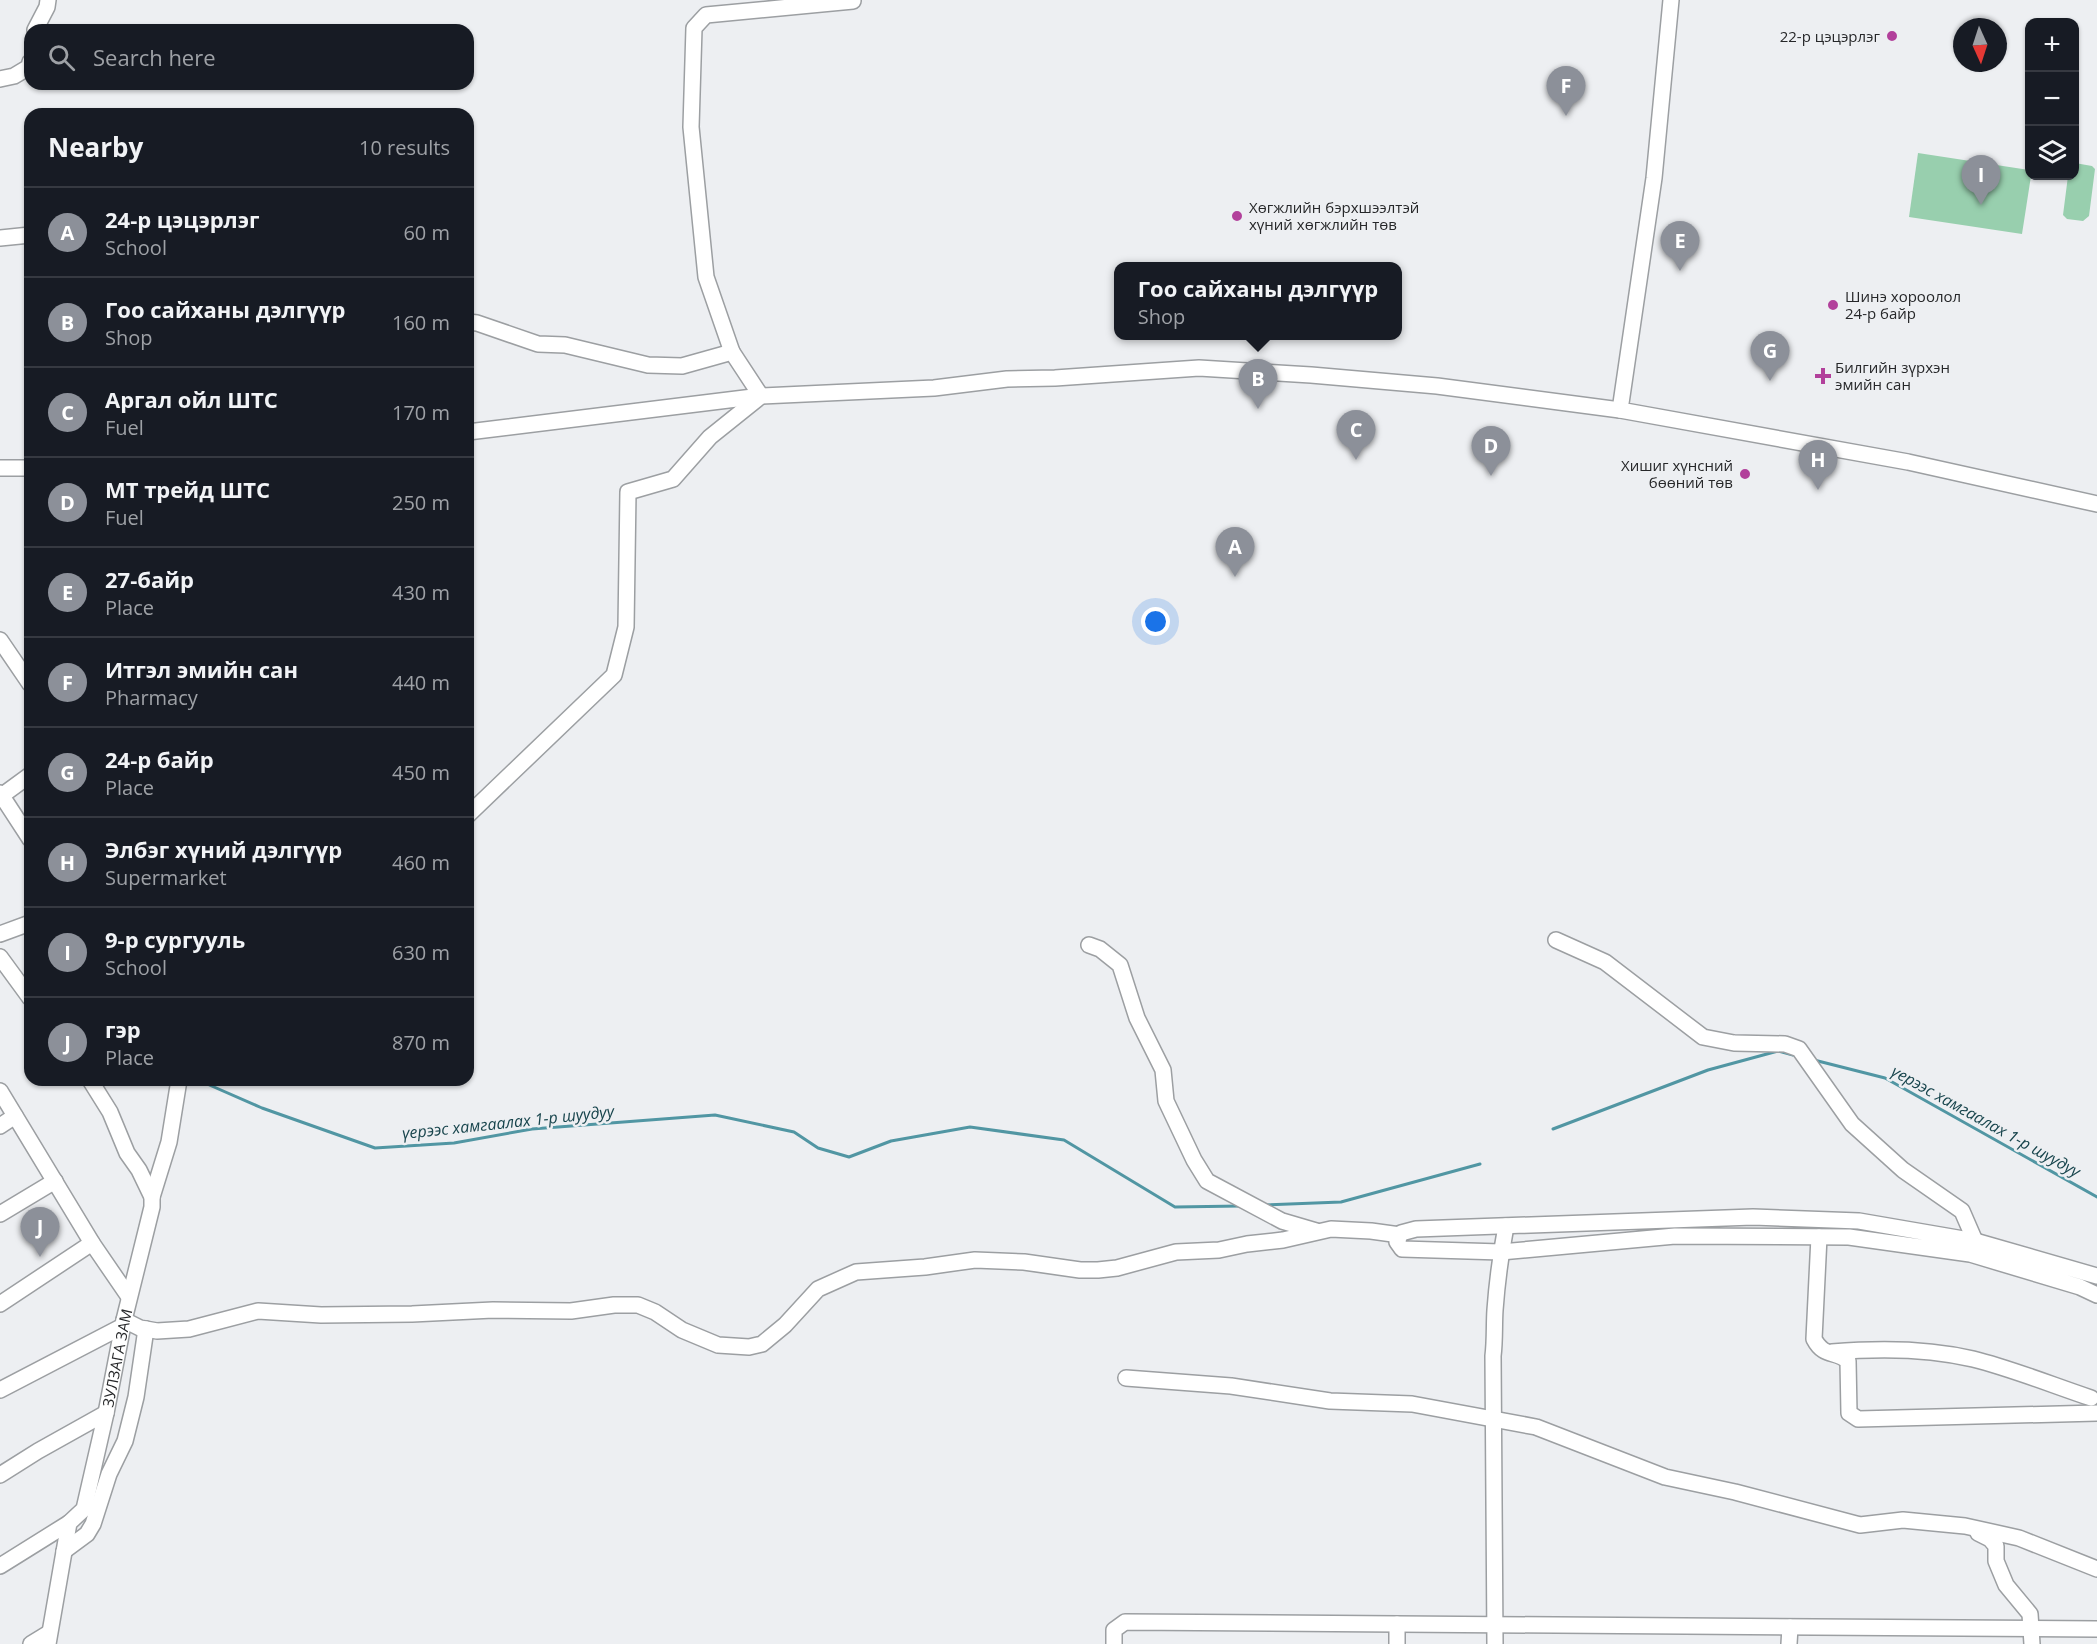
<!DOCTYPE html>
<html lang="en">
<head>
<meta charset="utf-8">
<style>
	:root { --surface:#171b24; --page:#242831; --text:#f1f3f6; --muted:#9ea1a6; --line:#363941; --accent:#8c9099 }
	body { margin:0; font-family:"Open Sans",sans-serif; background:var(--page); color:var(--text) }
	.controls { position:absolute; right:18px; top:18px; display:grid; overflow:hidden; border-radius:12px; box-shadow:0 2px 4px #0004 }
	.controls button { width:54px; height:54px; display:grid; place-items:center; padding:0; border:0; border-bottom:2px solid var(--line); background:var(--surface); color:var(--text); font:30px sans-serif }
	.compass { position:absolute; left:1953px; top:18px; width:54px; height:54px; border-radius:50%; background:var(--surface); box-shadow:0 2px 4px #0004; rotate:177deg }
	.you { position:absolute; left:1156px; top:622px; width:21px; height:21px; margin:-15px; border:4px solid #fff; border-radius:50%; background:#1a73e8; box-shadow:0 0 0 9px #1a73e833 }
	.badge { display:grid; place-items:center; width:39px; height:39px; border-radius:50%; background:var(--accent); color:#fff; font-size:20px; font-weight:700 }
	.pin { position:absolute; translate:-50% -50px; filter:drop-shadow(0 2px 3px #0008) }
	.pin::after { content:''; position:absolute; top:32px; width:21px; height:18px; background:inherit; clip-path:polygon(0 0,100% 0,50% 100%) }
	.popup { position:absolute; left:1114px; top:262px; width:288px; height:78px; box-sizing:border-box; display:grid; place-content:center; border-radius:12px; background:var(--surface); filter:drop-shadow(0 2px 4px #0005); font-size:20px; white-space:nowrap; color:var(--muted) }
	.popup b { font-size:22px; color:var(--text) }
	.popup::after { content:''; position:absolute; left:50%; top:100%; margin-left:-12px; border:12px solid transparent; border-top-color:var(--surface) }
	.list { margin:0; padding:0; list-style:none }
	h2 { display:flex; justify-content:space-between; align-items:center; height:78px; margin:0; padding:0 24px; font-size:26px }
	h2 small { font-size:20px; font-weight:400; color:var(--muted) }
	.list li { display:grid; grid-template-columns:39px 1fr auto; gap:18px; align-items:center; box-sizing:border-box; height:90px; padding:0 24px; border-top:2px solid var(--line) }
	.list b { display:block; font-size:22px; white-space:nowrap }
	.list p { margin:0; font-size:20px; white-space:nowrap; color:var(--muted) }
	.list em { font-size:20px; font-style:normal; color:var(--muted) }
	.icon { flex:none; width:33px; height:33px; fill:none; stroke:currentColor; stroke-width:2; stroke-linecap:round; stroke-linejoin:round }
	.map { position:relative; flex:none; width:2097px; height:1644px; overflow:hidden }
	.search { position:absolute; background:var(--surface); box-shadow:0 2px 4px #0004; left:24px; top:24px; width:450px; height:66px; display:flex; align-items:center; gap:15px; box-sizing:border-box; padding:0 21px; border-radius:18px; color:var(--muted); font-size:22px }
	.panel { position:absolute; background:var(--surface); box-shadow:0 2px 4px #0004; left:24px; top:108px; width:450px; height:978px; border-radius:18px }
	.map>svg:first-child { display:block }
	.green { fill:#98cfae }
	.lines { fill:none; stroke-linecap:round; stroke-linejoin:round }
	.stream { stroke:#5196a3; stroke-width:3 }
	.minor-casing { stroke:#9c9fa2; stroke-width:18 }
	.minor { stroke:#fff; stroke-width:15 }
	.poi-dot { fill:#b2409b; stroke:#edeff2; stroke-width:2 }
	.labels { text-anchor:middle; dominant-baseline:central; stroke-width:5; stroke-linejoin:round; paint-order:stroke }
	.poi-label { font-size:15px; fill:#262729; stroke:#edeff2; text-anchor:start }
	.street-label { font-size:15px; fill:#262729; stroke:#edeff2 }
	.water-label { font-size:16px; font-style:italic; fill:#18454d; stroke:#edeff2 }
</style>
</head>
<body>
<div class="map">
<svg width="2097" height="1644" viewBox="0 0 2097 1644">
	<rect width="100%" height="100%" fill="#edeff2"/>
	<!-- green -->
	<g class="green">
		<polygon points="1918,153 2029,170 2031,176 2022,234 1909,217"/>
		<polygon points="2075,163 2092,166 2095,169 2089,216 2083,221 2067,219 2063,215 2068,176 2074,176"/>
	</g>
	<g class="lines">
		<!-- stream -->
		<g class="stream">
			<polyline points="1814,1060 1885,1078 2097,1197"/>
			<polyline points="198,1080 262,1108 375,1148 454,1143 532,1129 715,1115 794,1132 818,1148 849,1157 891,1141 970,1127 1064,1140 1175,1207 1240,1206"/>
			<polyline points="1553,1129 1708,1070 1778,1051 1793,1055"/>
			<polyline points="1265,1205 1341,1202 1480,1164"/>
		</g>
		<defs>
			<g id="minor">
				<polyline points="1671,0 1654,178 1620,410 1908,462 2097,504"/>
				<polyline points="35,30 47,7 48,0"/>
				<polyline points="0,79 14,76 29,67 30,62"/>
				<polyline points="0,238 30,235"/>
				<polyline points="468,322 477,323 538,344 565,345 648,365 682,366 732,352 761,396"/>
				<polyline points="732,352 706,277 691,127 694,28 706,15 853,1"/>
				<polyline points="468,432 761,396 934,388 1007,379 1055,378 1199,368 1311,375 1437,386 1620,410"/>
				<polyline points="0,468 30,468"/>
				<polyline points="0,640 30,684"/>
				<polyline points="0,793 30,839"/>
				<polyline points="0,797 30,775"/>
				<polyline points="468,815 614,675 626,627 628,492 673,479 710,437 761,396"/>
				<polyline points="0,934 30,923"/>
				<polyline points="1556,940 1605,962 1703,1037 1734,1043 1785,1044 1799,1049 1852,1124 1903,1170 1962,1211 1975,1241"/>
				<polyline points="1089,945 1100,949 1120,965 1137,1018 1163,1070 1166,1101 1194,1160 1207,1181 1282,1221 1316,1231"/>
				<polyline points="0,957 30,998"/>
				<polyline points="0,1091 92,1243 129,1297"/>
				<polyline points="0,1126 15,1116"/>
				<polyline points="152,1197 169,1142 179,1080"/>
				<polyline points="0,1214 55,1181"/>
				<path d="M1819,1237l-5,102c10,19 21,11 34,22l1,52 9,6 239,-6"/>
				<polyline points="2097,1276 1975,1241 1859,1221 1753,1217 1416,1229 1401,1233 1397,1242 1402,1249 1501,1252 1675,1236 1849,1237 1970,1254 2080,1287 2097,1295"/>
				<polyline points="0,1304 92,1243"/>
				<polyline points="124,1320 140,1328 157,1331 189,1329 258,1311 321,1315 412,1314 493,1310 571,1311 614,1305 638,1305 655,1312 682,1330 718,1345 749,1347 762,1344 785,1325 818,1289 856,1272 925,1267 975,1260 1024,1262 1080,1270 1098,1270 1117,1268 1176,1252 1219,1250 1247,1244 1283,1240 1331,1229 1371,1231 1400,1235"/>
				<path d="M1832,1352c47,-4 95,-4 141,7 40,10 79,26 118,39"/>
				<polyline points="1126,1378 1231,1386 1330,1401 1412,1404 1536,1427 1665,1477 1735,1492 1860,1525 1903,1520 1965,1526 2019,1538 2097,1569"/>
				<polyline points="0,1390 123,1326"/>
				<polyline points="0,1475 38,1451 106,1413"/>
				<polyline points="1978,1533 1990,1539 1996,1546 1996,1561 2006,1585 2030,1614 2032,1644"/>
				<polyline points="64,1551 87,1534 93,1524 109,1474 125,1441 136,1397 146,1329"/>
				<polyline points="0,1566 69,1523"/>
				<polyline points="1397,1624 1397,1644"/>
				<polyline points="31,1644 49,1633"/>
				<path id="s1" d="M48,1644l21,-121 15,-14 22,-96 18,-93 28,-113v-10l-13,-27 -12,-17 -17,-41 -20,-32"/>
				<polyline points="1114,1644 1114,1630 1125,1622 2097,1629"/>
				<path d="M1495,1644l-2,-288c2,-16 1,-31 2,-46 2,-28 6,-57 11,-84"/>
				<polyline points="1789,1644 1790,1627"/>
			</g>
		</defs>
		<!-- minor casing -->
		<use href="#minor" class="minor-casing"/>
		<!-- minor -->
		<use href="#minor" class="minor"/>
	</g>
	<!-- markers -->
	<g class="poi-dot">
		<circle cx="1892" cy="36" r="6"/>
		<circle cx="1237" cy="216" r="6"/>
		<circle cx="1833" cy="305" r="6"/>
		<path d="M1820 367h6v6h6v6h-6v6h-6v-6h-6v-6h6z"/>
		<circle cx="1745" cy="474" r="6"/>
	</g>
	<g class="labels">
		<!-- poi labels -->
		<g class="poi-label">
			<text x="1880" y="36" text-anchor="end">22-р цэцэрлэг</text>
			<text x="1249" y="207">Хөгжлийн бэрхшээлтэй<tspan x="1249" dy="17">хүний хөгжлийн төв</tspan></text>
			<text x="1845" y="296">Шинэ хороолол<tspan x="1845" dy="17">24-р байр</tspan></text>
			<text x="1835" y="367">Билгийн зүрхэн<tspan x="1835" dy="17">эмийн сан</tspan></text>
			<text x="1733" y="465" text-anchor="end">Хишиг хүнсний<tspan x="1733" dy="17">бөөний төв</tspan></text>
		</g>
		<!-- street labels -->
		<g class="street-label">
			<text stroke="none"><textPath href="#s1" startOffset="298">ЗУЛЗАГА ЗАМ</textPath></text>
		</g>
		<!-- water labels -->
		<g class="water-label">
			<text transform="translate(1986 1121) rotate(29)">үерээс хамгаалах 1-р шуудуу</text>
			<text transform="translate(508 1122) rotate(-6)">үерээс хамгаалах 1-р шуудуу</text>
		</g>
	</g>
</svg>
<div class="controls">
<button>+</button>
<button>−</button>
<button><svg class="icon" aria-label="layers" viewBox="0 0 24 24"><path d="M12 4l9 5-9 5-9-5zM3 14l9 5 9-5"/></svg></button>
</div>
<svg class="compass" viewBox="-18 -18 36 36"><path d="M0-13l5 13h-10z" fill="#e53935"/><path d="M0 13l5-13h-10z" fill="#9ea1a6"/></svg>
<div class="you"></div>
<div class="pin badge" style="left:1235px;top:577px">A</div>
<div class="pin badge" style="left:1258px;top:409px">B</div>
<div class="popup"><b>Гоо сайханы дэлгүүр</b>Shop</div>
<div class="pin badge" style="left:1356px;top:460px">C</div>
<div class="pin badge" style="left:1491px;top:476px">D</div>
<div class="pin badge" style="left:1680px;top:271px">E</div>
<div class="pin badge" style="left:1566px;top:116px">F</div>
<div class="pin badge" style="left:1770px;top:381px">G</div>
<div class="pin badge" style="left:1818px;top:490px">H</div>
<div class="pin badge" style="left:1981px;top:205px">I</div>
<div class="pin badge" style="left:40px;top:1257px">J</div>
<div class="search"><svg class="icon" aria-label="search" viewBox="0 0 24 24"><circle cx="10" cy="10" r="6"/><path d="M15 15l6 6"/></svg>Search here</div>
<section class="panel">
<h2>Nearby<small>10 results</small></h2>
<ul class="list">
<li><span class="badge">A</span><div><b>24-р цэцэрлэг</b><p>School</p></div><em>60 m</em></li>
<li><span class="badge">B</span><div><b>Гоо сайханы дэлгүүр</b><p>Shop</p></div><em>160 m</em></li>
<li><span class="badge">C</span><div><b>Аргал ойл ШТС</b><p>Fuel</p></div><em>170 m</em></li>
<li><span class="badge">D</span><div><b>МТ трейд ШТС</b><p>Fuel</p></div><em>250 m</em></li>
<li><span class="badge">E</span><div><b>27-байр</b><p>Place</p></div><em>430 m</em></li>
<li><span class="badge">F</span><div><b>Итгэл эмийн сан</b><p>Pharmacy</p></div><em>440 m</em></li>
<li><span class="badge">G</span><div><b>24-р байр</b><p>Place</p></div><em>450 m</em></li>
<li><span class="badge">H</span><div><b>Элбэг хүний дэлгүүр</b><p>Supermarket</p></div><em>460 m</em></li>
<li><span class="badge">I</span><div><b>9-р сургууль</b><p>School</p></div><em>630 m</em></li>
<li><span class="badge">J</span><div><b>гэр</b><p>Place</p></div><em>870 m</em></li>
</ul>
</section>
</div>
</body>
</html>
